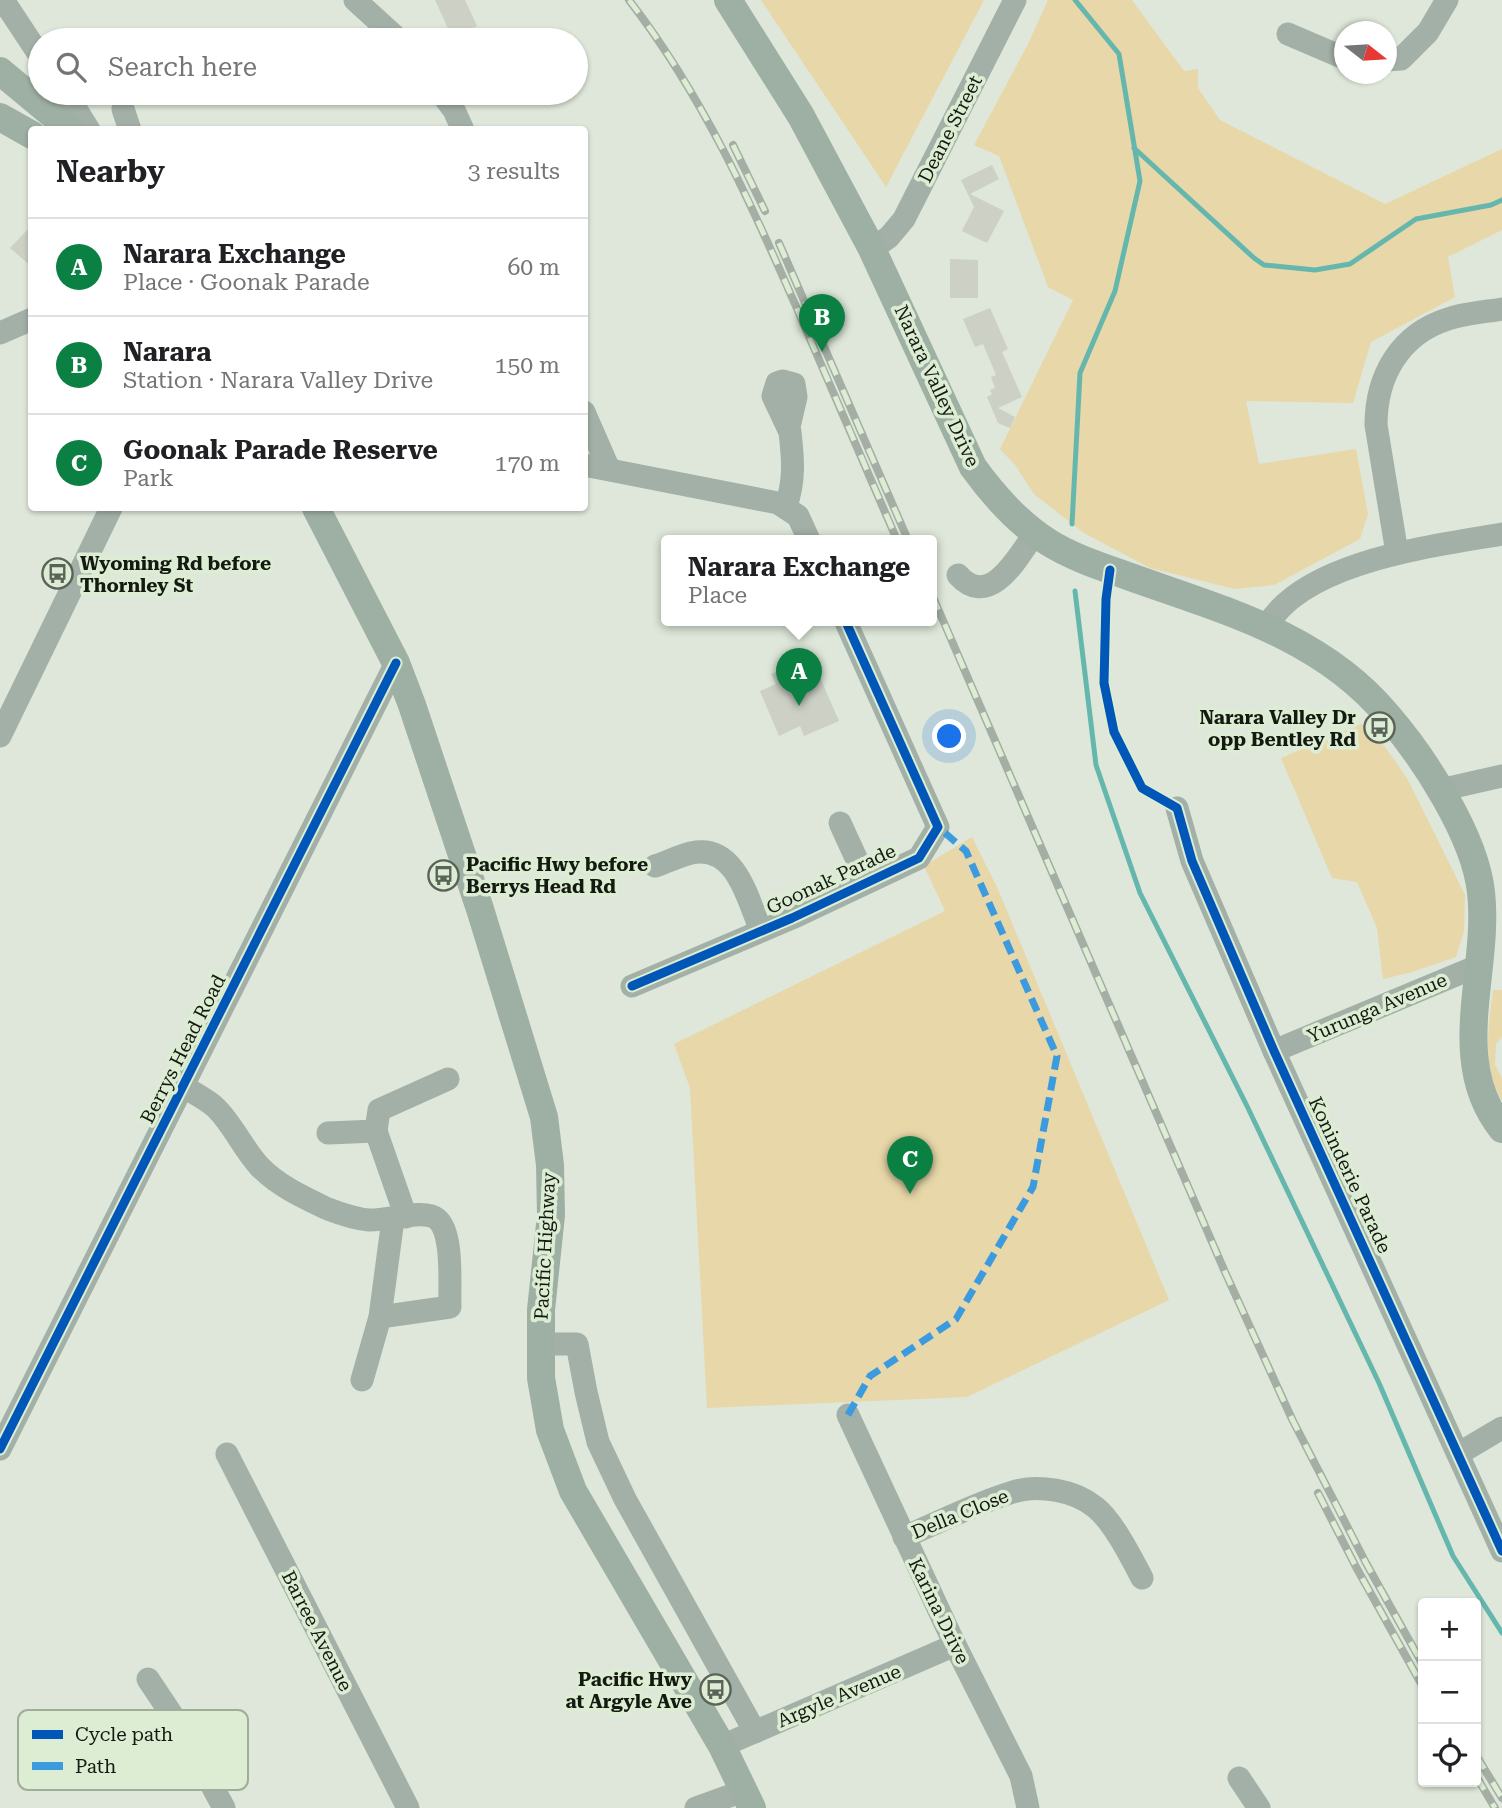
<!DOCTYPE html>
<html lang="en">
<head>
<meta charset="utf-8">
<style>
	:root { --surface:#fff; --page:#f2f2f2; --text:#202124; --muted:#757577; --line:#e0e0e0; --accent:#0b8043 }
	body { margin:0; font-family:"Roboto Serif",serif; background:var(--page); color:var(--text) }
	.controls { position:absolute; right:21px; bottom:21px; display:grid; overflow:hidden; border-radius:7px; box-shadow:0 2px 5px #0004 }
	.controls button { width:63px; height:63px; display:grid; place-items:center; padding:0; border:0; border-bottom:2px solid var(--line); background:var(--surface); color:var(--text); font:35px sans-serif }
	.compass { position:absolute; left:1334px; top:21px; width:63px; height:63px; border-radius:50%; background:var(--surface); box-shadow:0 2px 5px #0004; rotate:107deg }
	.you { position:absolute; left:950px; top:737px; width:24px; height:24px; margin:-18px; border:5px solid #fff; border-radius:50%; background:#1a73e8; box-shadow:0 0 0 10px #1a73e833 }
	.badge { display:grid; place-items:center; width:46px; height:46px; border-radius:50%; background:var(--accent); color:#fff; font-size:23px; font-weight:700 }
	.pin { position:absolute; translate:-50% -58px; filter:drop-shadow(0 2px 4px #0008) }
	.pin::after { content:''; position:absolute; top:37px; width:24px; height:21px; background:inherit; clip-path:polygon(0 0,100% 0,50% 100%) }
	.popup { position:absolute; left:661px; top:535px; width:276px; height:91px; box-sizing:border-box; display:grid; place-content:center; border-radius:7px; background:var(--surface); filter:drop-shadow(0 2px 5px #0005); font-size:23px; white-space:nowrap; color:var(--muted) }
	.popup b { font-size:26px; color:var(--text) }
	.popup::after { content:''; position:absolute; left:50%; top:100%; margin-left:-14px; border:14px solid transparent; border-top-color:var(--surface) }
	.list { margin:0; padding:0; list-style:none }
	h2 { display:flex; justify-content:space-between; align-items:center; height:91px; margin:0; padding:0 28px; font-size:30px }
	h2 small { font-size:23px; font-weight:400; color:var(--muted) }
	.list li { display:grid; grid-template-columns:46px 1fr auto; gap:21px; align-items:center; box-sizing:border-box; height:98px; padding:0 28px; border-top:2px solid var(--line) }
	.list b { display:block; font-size:26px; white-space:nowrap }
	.list p { margin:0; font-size:23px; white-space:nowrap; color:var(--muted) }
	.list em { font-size:23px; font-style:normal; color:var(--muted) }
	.icon { flex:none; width:38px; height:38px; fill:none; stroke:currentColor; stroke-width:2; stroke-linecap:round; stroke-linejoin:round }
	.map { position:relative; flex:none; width:1502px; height:1808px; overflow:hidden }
	.search { position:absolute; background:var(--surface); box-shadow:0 2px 5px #0004; left:28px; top:28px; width:560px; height:77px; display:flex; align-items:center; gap:18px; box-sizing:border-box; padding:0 24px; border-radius:38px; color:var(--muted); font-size:26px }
	.panel { position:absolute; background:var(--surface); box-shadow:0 2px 5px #0004; left:28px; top:126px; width:560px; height:385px; border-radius:7px }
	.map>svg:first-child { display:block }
	.green { fill:#e8d7a9 }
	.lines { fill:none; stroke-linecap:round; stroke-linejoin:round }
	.stream { stroke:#65b7ae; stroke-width:5 }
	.building { fill:#ccd0c5 }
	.minor { stroke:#a2b0a7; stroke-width:23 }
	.major { stroke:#9eb0a4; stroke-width:28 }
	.rail-casing { stroke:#a4aea4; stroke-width:8 }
	.rail { stroke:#dcedd3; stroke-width:5; stroke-dasharray:16; stroke-linecap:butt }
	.quiet { stroke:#3b9bde; stroke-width:7; stroke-dasharray:14 7; stroke-linecap:butt }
	.cycleway-casing { stroke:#dcedd3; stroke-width:13 }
	.cycleway { stroke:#0057b8; stroke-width:9 }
	.labels { text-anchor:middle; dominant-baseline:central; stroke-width:7; stroke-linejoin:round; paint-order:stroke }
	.street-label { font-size:19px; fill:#141a11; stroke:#dcedd3 }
	.poi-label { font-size:19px; font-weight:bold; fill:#141a11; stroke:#dcedd3; text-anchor:start }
	.key { fill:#dcedd3; stroke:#a0ae99; stroke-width:2 }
	.key-label { font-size:19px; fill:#141a11 }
</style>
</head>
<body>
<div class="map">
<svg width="1502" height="1808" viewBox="0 0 1502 1808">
	<rect width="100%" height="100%" fill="#dee7d9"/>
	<!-- green -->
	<g class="green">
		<polygon points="761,0 984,0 886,187"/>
		<polygon points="1048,0 1132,0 1184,71 1198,69 1198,88 1220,120 1385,204 1502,149 1502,230 1448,257 1455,297 1371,342 1353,403 1246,401 1259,464 1356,449 1368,514 1360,539 1274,585 1235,589 1150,568 1084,533 1034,494 1015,465 1000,449 1073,300 1048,287 999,156 974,145 1028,44"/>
		<polygon points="1361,724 1385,747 1407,778 1465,895 1464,931 1456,957 1412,972 1383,979 1377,928 1357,882 1332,878 1281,758"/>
		<polygon points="972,837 997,887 1169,1300 967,1397 707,1408 690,1088 674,1044 945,911 924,866"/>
		<path d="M1493,990h9v47l-6,7 -1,21 7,13v23c-20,-33 -14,-74 -9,-111z"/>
	</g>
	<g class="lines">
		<!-- stream -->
		<g class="stream">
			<polyline points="1134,148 1254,258 1264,265 1315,270 1350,264 1416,219 1491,205 1502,200"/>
			<polyline points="1072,524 1080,373 1115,291 1140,181 1119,54 1075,0"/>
			<polyline points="1075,591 1096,765 1140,893 1247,1106 1379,1383 1453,1556 1502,1633"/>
		</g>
	</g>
	<!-- building -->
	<g class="building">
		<polygon points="435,0 465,0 477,26 452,37"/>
		<polygon points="992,165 999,179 970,194 1004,211 987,243 962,231 974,207 961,180"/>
		<polygon points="32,225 32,267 10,248"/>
		<polygon points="950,259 978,260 978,298 950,298"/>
		<polygon points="990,308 1008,349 1002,352 1022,397 998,408 1015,417 1010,428 998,423 987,397 992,394 990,390 995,388 991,377 996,375 983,344 975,347 963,319"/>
		<polygon points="790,666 795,676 815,666 839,721 804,736 800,726 779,736 760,691 776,684 771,674"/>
	</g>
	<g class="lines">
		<!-- minor -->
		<g class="minor">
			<polyline points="3,0 40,56"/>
			<polyline points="355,0 399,40"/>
			<polyline points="1288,34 1344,58"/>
			<polyline points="1386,60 1401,59 1428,32 1447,0"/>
			<polyline points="66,93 89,130"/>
			<polyline points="441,93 454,110 463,130"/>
			<polyline points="123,109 130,130"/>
			<polyline points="872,249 889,237 904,219 1015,0"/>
			<polyline points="0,333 32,319"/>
			<polyline points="584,412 609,469"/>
			<polyline points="584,465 778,503 798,516 809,540"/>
			<path d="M786,506c9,-26 7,-47 4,-74l-1,-5 7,-30 -2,-13 -11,-3 -6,2 -4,13 17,36"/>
			<path d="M1397,553l-21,-128c0,-49 24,-91 72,-106 17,-6 36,-7 54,-10"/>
			<path d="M958,575c32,36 61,-20 77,-42"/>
			<path d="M1267,626c37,-65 167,-80 235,-92"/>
			<polyline points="0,736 111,508"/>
			<polyline points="1440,790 1502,776"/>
			<polyline points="1177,808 1192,861 1274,1051 1502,1551"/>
			<polyline points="840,823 867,882"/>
			<path d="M655,866c12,-4 24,-10 36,-13 45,-10 57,47 70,78"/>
			<polyline points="632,986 792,918 919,858 938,827 845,620"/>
			<polyline points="1274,1051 1480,965"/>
			<path d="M184,1087c10,6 22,12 31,20 18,17 28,42 45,60 18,19 45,31 68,42 13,5 27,10 41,11 18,1 55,-12 68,-1 17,14 12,67 13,88l-70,10"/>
			<polyline points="376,1131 406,1217"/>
			<polyline points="328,1133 376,1131 379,1110 448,1079"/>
			<polyline points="540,1344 577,1344 586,1392 598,1442 625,1499 755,1732"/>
			<polyline points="362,1380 380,1317 393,1219"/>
			<polyline points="848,1415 955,1645 1021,1776 1028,1808"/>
			<polyline points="0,1449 396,663"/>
			<polyline points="227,1454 408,1808"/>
			<polyline points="1458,1454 1502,1428"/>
			<path d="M904,1537c36,-15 72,-34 109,-45 25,-8 61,-2 82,15 18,14 36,50 47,71"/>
			<polyline points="148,1679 182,1730 224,1808"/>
			<polyline points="722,1746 955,1645"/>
			<polyline points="1239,1778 1259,1808"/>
			<polyline points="696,1808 743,1791"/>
		</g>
		<!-- major -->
		<g class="major">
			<path d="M728,0l73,116 71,133 101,218c21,29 45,56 75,75 27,17 58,26 88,37 91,32 188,59 252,137 36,42 87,120 93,176 9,79 -34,168 21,237"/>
			<polyline points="0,71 71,130"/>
			<polyline points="0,117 32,135"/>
			<polyline points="316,508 396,663 412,705 480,909 544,1117 550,1165 551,1215 541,1310 541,1378 550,1430 573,1491 722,1746 752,1808"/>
		</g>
		<defs>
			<g id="rail">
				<path d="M629,0c74,96 121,201 169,311 33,76 66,152 99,229"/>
				<polyline points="733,145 765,211"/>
				<polyline points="779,243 908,540"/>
				<polyline points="932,595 1225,1272 1292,1419 1366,1563 1423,1665"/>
				<polyline points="1318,1493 1356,1567 1423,1687"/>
				<polyline points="1476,1755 1502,1798"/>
				<polyline points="1476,1776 1495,1808"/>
			</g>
		</defs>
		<!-- rail casing -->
		<use href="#rail" class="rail-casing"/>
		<!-- rail -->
		<use href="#rail" class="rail"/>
		<!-- quiet -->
		<polyline class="quiet" points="848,1415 870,1376 956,1319 1033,1187 1057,1056 966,851 938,827"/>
		<defs>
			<g id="cycleway">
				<polyline points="1110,570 1106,599 1104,683 1114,732 1142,788 1177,808 1192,861 1274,1051 1502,1551"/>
				<polyline points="632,986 792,918 919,858 938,827 845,620"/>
				<polyline points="0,1449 396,663"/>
			</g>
		</defs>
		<!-- cycleway casing -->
		<use href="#cycleway" class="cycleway-casing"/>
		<!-- cycleway -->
		<use href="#cycleway" class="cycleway"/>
	</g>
	<!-- icons -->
	<defs>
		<symbol id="bus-ring" viewBox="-11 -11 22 22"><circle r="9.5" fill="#dcedd3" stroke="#5b6257" stroke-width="1.5"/><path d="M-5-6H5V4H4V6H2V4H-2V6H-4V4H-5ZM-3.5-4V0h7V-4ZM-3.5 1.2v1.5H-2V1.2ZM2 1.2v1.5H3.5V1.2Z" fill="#5b6257"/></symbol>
	</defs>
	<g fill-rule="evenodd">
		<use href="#bus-ring" x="40" y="556" width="35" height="35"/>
		<use href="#bus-ring" x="1362" y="710" width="35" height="35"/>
		<use href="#bus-ring" x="426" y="858" width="35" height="35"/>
		<use href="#bus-ring" x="698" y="1672" width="35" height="35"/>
	</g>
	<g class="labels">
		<!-- street labels -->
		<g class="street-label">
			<text transform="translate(950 129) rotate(-63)">Deane Street</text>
			<text transform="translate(937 386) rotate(65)">Narara Valley Drive</text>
			<text transform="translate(831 879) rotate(-25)">Goonak Parade</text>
			<text transform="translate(1377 1008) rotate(-23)">Yurunga Avenue</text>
			<text transform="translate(183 1049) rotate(-63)">Berrys Head Road</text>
			<text transform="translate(1350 1175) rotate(65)">Koninderie Parade</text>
			<text transform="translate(545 1246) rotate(-87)">Pacific Highway</text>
			<text transform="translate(960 1514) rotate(-22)">Della Close</text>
			<text transform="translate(939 1611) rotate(64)">Karina Drive</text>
			<text transform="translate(317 1631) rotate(63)">Barree Avenue</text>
			<text transform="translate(839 1696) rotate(-23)">Argyle Avenue</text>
		</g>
		<!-- poi labels -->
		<g class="poi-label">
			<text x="80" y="563">Wyoming Rd before<tspan x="80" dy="22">Thornley St</tspan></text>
			<text x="1356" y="717" text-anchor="end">Narara Valley Dr<tspan x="1356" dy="22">opp Bentley Rd</tspan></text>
			<text x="466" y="864">Pacific Hwy before<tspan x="466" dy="22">Berrys Head Rd</tspan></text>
			<text x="692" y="1679" text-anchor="end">Pacific Hwy<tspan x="692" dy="22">at Argyle Ave</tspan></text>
		</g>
	</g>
	<!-- legend -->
	<rect x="18" y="1710" width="230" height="80" rx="10" class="key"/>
	<rect x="32" y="1730" width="31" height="9" fill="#0057b8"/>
	<rect x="32" y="1762" width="31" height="8" fill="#3b9bde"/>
	<g class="key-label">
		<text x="75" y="1741">Cycle path</text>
		<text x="75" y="1773">Path</text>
	</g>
</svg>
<div class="controls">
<button>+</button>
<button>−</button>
<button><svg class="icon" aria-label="locate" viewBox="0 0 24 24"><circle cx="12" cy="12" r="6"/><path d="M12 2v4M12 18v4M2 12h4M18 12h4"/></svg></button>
</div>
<svg class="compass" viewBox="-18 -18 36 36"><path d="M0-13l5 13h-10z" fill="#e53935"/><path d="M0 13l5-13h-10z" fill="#757577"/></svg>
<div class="you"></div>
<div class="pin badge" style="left:799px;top:706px">A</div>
<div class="popup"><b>Narara Exchange</b>Place</div>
<div class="pin badge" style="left:822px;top:352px">B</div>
<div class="pin badge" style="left:910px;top:1194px">C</div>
<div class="search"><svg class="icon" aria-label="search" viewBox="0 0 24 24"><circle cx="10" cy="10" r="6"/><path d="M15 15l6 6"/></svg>Search here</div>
<section class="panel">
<h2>Nearby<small>3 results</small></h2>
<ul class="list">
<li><span class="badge">A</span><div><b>Narara Exchange</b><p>Place · Goonak Parade</p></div><em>60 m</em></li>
<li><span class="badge">B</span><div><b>Narara</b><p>Station · Narara Valley Drive</p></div><em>150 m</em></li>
<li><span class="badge">C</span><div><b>Goonak Parade Reserve</b><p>Park</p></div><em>170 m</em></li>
</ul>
</section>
</div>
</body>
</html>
